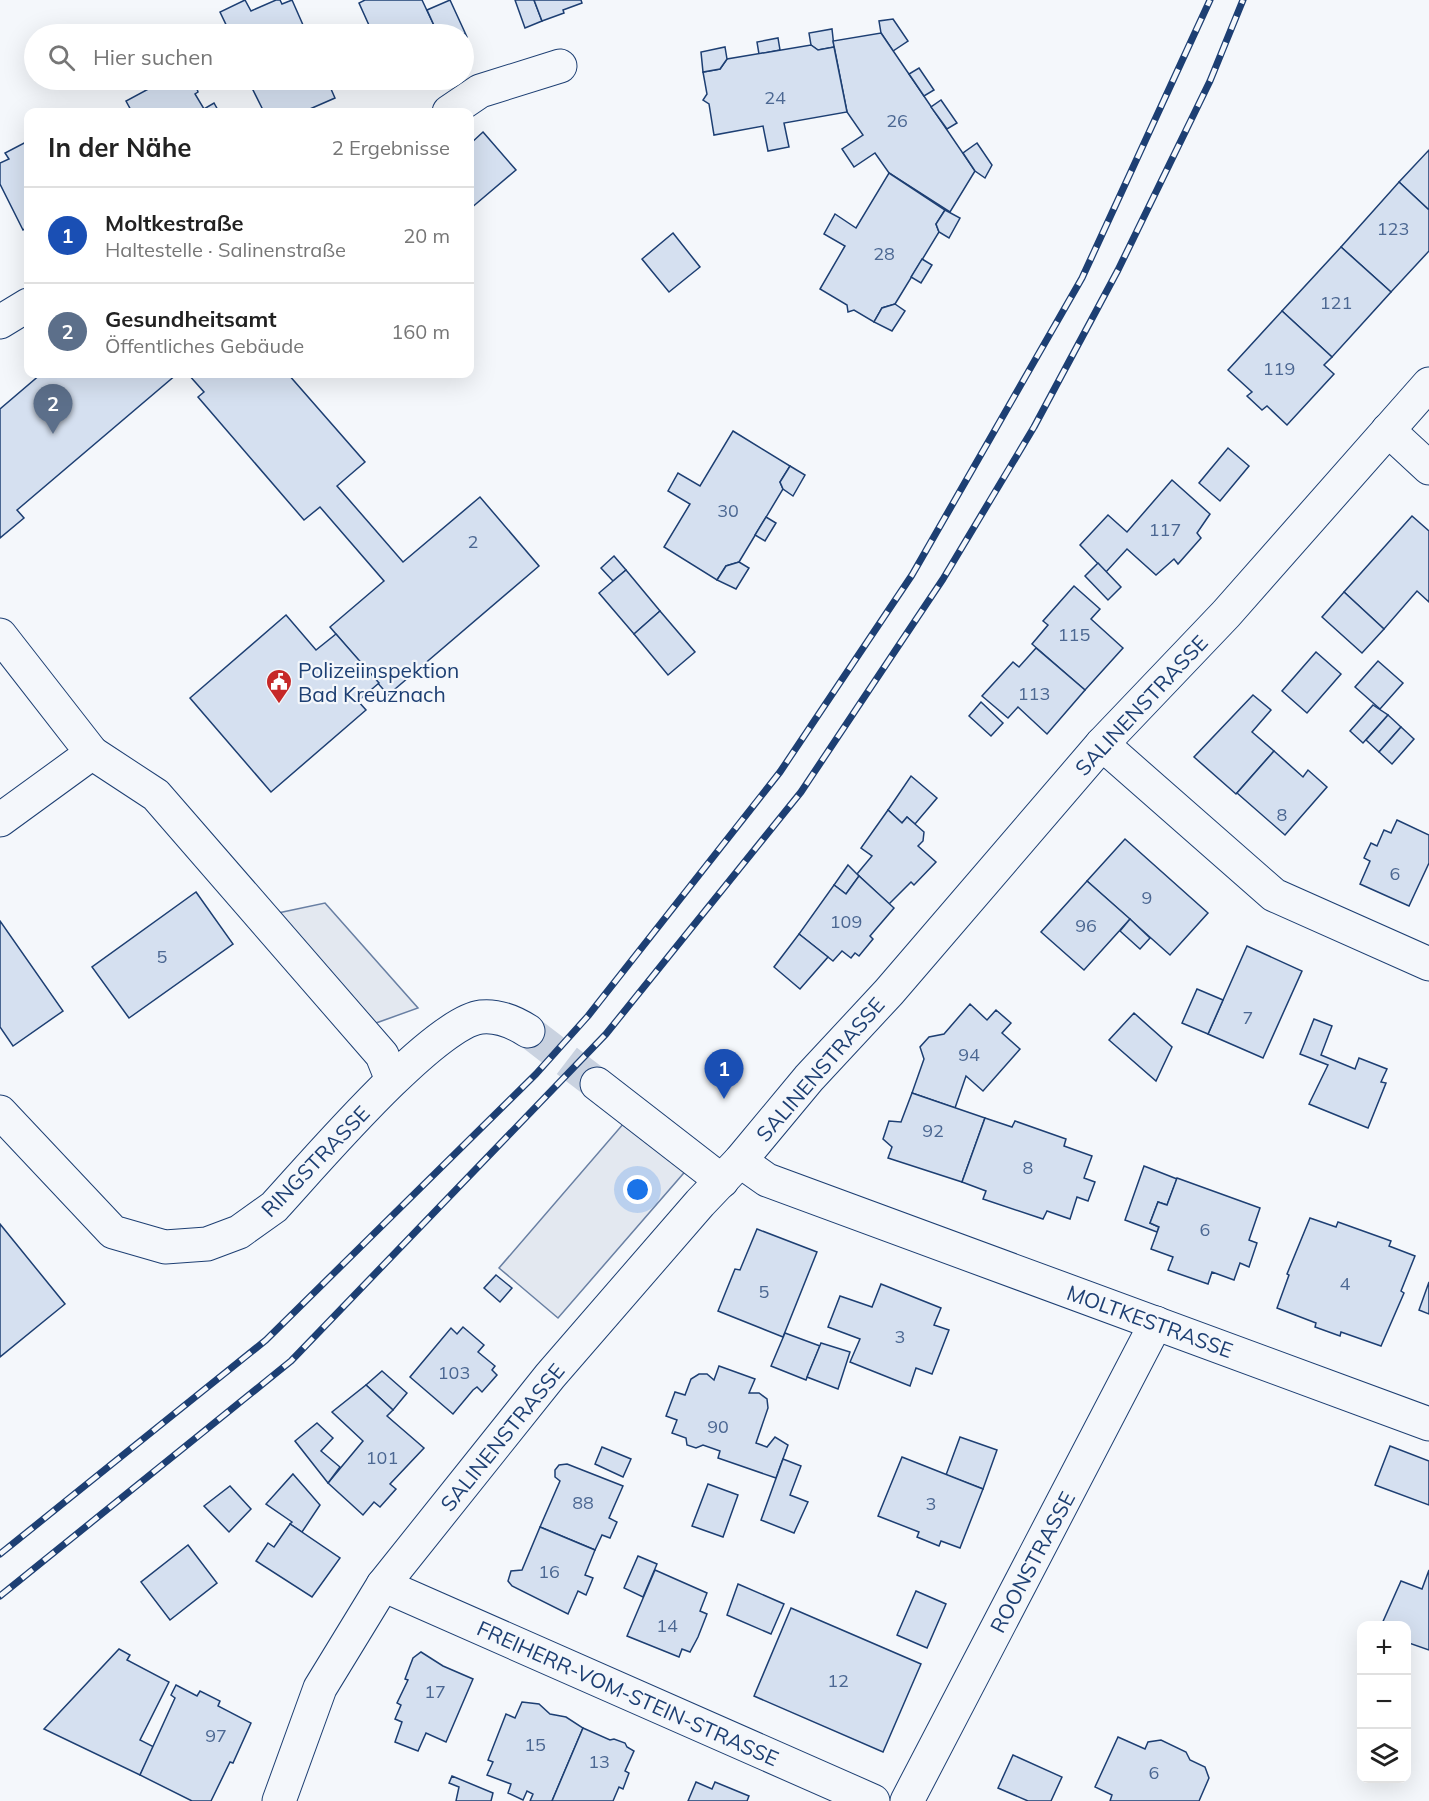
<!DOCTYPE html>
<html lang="de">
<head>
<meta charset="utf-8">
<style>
	:root { --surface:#fff; --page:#f2f2f2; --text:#222; --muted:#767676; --line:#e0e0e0; --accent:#c62828 }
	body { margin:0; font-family:Mulish,sans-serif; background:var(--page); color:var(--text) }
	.controls { position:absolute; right:18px; bottom:18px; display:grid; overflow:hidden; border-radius:12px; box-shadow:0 6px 24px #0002 }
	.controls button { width:54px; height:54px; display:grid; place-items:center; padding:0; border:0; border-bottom:2px solid var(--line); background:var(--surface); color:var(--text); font:30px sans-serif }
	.you { position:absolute; left:638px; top:1190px; width:21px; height:21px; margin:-15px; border:4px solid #fff; border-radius:50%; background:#1a73e8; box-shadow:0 0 0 9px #1a73e833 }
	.badge { display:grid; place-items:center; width:39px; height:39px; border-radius:50%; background:var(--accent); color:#fff; font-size:20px; font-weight:700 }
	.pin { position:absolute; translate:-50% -50px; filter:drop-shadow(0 2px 3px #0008) }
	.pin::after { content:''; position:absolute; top:32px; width:21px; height:18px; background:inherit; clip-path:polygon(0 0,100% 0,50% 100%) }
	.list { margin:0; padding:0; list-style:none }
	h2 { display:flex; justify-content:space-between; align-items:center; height:78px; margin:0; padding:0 24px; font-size:26px }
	h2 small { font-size:20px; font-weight:400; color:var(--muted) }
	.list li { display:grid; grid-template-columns:39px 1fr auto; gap:18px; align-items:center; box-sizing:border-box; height:96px; padding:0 24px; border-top:2px solid var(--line) }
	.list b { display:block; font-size:22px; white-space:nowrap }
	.list p { margin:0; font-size:20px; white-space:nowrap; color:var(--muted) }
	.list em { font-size:20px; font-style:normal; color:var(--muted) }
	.icon { flex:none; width:33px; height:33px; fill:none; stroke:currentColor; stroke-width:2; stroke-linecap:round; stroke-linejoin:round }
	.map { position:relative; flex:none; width:1429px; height:1801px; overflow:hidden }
	.search { position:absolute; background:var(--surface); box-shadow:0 6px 24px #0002; left:24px; top:24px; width:450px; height:66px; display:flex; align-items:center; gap:15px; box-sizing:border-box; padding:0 21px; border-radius:33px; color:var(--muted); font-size:22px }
	.panel { position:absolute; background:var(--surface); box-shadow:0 6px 24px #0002; left:24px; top:108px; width:450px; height:270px; border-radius:12px }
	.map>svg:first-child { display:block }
	.parking { fill:#e3e8f0; stroke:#687fa3; stroke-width:1.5 }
	.building { fill:#d5e0f0; stroke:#1d3f73; stroke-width:1.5 }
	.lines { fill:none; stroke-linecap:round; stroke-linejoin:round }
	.minor-tunnel { stroke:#c9d2e0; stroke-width:33; stroke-dasharray:33 16; stroke-linecap:butt }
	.minor-casing { stroke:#1d3f73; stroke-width:35 }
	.primary-casing { stroke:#1d3f73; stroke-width:35 }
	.minor { stroke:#f4f7fb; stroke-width:33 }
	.primary { stroke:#f4f7fb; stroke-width:33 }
	.rail-casing { stroke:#1d3f73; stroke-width:7 }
	.rail { stroke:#f4f7fb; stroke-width:4.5; stroke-dasharray:14; stroke-linecap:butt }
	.labels { text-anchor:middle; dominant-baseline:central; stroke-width:4.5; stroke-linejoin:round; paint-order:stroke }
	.number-label { font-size:18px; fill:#4b6792 }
	.poi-label { font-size:21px; fill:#1d3f73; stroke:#f4f7fb; text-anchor:start }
	.street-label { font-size:21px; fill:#1d3f73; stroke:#f4f7fb }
</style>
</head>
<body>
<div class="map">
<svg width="1429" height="1801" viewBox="0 0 1429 1801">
	<rect width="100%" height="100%" fill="#f4f7fb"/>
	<!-- parking -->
	<g class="parking">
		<polygon points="325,903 418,1008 376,1023 278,913"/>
		<polygon points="630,1116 689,1167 558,1318 499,1268"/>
	</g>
	<!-- building -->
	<g class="building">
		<polygon points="245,0 251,11 276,0 280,0 282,4 292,0 307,34 228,34 230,33 220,12"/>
		<polygon points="365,0 422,0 438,34 373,34 359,3"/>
		<polygon points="450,0 467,37 464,38 464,34 438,34 427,10"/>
		<polygon points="515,0 534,0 542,21 525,28"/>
		<polygon points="534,0 581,0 582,3 563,10 564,13 542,21"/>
		<polygon points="893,19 908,41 893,51 881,33 879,21"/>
		<polygon points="832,29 834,47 818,50 811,45 809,33"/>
		<polygon points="881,33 975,171 950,212 889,173 875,153 854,167 842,149 863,135 847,112 833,41"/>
		<polygon points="778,38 780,50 759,54 757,42"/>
		<polygon points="811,45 818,50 834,47 847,112 784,123 789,147 768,151 763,126 714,135 709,104 703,100 707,94 703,72 720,69 727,59"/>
		<polygon points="725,47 727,59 720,69 703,72 701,52"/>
		<polygon points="919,68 934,90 924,96 909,74"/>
		<polygon points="165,80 194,80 198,92 195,94 204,109 214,103 219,112 132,112 126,101"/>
		<polygon points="248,80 327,80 335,98 303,112 264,112"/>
		<polygon points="941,100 957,123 947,129 931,107"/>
		<polygon points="483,132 516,170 470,209 470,144"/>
		<polygon points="28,141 28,227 23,230 0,184 0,163 9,159 5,153"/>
		<polygon points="977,143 992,165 985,178 975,171 963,153"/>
		<polygon points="1429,150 1429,210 1399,182"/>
		<polygon points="889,173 945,210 936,224 939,232 895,304 882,308 874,322 854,310 848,312 847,305 820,289 845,246 824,234 835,214 856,228"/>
		<polygon points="1399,182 1429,210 1429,251 1391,292 1341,247"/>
		<polygon points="945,210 960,218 949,238 939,232 936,224"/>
		<polygon points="673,233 700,267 669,292 642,259"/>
		<polygon points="1341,247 1391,292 1332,357 1282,311"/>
		<polygon points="922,259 932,265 921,283 911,277"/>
		<polygon points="895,304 905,311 892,331 874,322 882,308"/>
		<polygon points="1282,311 1332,357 1324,365 1334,374 1287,425 1267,406 1262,410 1247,396 1252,392 1228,370"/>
		<polygon points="41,374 177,374 17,510 24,518 0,538 0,409"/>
		<polygon points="188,374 288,374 365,462 337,486 403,562 480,497 539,566 388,695 330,627 384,581 320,507 304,520 198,397 204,392"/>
		<polygon points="733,431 790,466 780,482 783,489 739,562 726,566 717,580 664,547 690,504 668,491 678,473 700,486"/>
		<polygon points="1228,448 1249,466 1220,501 1199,483"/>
		<polygon points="790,466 805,475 793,496 783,489 780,482"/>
		<polygon points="1172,480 1210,514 1197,533 1201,538 1178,564 1174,559 1156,575 1127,549 1106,572 1080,545 1108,515 1127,532"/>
		<polygon points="1412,516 1429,531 1429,602 1417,591 1384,629 1344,592"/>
		<polygon points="766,517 776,523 765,541 755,535"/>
		<polygon points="614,556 626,570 613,581 601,568"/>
		<polygon points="739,562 749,568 736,589 717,580 726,566"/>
		<polygon points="1098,563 1121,587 1108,600 1085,576"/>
		<polygon points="626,570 660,611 634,634 599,593"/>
		<polygon points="1074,586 1100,609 1091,619 1123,648 1085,690 1032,644 1048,625 1043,621"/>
		<polygon points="1344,592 1384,629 1362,653 1322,617"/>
		<polygon points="660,611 695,652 668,675 634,634"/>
		<polygon points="286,615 316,650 336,634 379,683 358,701 366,710 271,792 190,698"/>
		<polygon points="1036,648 1085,690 1047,734 1018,707 1008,718 982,696 1013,662 1019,667"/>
		<polygon points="1316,652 1341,674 1307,713 1282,691"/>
		<polygon points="1378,661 1403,683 1380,709 1355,687"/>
		<polygon points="1253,695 1271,710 1252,732 1274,751 1236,794 1194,757"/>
		<polygon points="981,702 1003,723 991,736 969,716"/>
		<polygon points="1373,705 1388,715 1363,743 1350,731"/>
		<polygon points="1388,715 1401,727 1379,752 1366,740"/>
		<polygon points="1401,727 1414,739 1392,764 1379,752"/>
		<polygon points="1274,751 1303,777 1308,770 1327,787 1285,835 1237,793"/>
		<polygon points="911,776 937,798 915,824 907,817 902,823 888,810"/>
		<polygon points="888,810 902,823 907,817 924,832 923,841 918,846 936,862 914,885 911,882 889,904 857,874 872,856 861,848"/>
		<polygon points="1397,820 1429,835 1429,863 1409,906 1360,884 1370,861 1364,858 1371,843 1377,846 1384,830 1391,833"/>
		<polygon points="1125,839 1208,913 1170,955 1087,881"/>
		<polygon points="848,865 859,876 846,894 834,885"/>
		<polygon points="859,876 894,908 870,936 873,939 859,956 855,953 851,958 842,951 833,961 799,934 834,885 846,894"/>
		<polygon points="1087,881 1130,919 1084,970 1041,932"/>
		<polygon points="196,892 233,944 129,1018 92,967"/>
		<polygon points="1130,919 1150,938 1140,949 1120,931"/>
		<polygon points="0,921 63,1011 13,1046 0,1027"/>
		<polygon points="799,934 828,957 800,989 774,967"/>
		<polygon points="1247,946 1302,971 1263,1058 1208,1034"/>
		<polygon points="1197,989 1223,1000 1208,1034 1182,1023"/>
		<polygon points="970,1004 987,1020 996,1010 1011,1023 1002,1033 1020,1049 983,1091 966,1076 955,1108 912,1093 924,1059 920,1047 929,1037 944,1034"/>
		<polygon points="1134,1013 1172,1047 1156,1081 1109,1040"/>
		<polygon points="1314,1019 1332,1026 1321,1055 1355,1069 1359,1058 1387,1069 1381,1082 1386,1083 1368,1128 1309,1104 1328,1065 1300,1054"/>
		<polygon points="912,1093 985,1118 962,1182 888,1158 892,1147 883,1139 889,1121 901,1122"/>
		<polygon points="985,1118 1012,1127 1015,1121 1066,1139 1064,1146 1092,1156 1084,1178 1095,1182 1088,1201 1077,1197 1070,1219 1047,1211 1043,1219 983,1199 986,1191 962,1182"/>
		<polygon points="1144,1166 1177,1179 1167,1205 1158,1202 1150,1223 1159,1227 1157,1232 1125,1220"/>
		<polygon points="1177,1178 1260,1208 1249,1240 1257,1243 1249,1267 1240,1263 1234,1280 1212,1272 1208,1284 1168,1270 1173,1257 1151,1249 1159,1227 1150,1223 1158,1202 1167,1205"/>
		<polygon points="1310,1218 1336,1227 1338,1222 1391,1241 1389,1246 1415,1256 1401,1291 1404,1293 1381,1346 1341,1332 1340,1336 1315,1327 1316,1323 1277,1308 1289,1275 1287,1274"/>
		<polygon points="0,1224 65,1304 0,1357"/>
		<polygon points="757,1229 817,1252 783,1337 718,1311 735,1269 740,1270"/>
		<polygon points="496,1275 512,1288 500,1302 484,1288"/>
		<polygon points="1429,1282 1429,1314 1419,1310"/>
		<polygon points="881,1284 941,1308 934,1325 949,1330 932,1374 916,1368 910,1386 850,1362 860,1339 828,1327 840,1296 872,1307"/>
		<polygon points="463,1327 484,1345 478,1352 495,1366 492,1370 497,1375 482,1392 477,1387 473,1390 453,1414 410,1377 451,1328 457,1334"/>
		<polygon points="785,1333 820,1346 806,1380 771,1366"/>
		<polygon points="821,1343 850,1352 838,1389 807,1377"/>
		<polygon points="719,1366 755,1379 749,1393 759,1393 767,1399 768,1408 756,1443 767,1447 775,1437 788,1445 776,1478 718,1458 720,1451 703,1445 696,1448 687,1445 686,1438 672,1433 677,1420 666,1416 675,1392 685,1395 691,1379 699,1374 707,1374 714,1380"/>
		<polygon points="382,1371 407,1393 393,1410 366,1385"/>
		<polygon points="366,1385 393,1410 387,1416 424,1448 390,1484 396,1489 380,1507 374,1502 363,1515 328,1483 363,1441 332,1412"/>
		<polygon points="317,1423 333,1438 321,1451 340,1467 328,1483 295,1441"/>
		<polygon points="960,1437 997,1450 983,1489 946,1475"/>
		<polygon points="1390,1446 1429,1461 1429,1505 1375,1485"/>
		<polygon points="602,1447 631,1459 623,1477 595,1464"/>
		<polygon points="902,1457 983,1489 960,1548 941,1541 939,1546 917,1537 919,1532 878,1516"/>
		<polygon points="783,1459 801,1466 790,1495 808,1502 794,1533 761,1520"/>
		<polygon points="567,1464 623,1486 609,1518 617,1522 610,1538 602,1535 595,1550 540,1527 560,1481 555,1477 555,1470 559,1465"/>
		<polygon points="293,1474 320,1505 302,1532 290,1524 292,1522 266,1504"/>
		<polygon points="708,1484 738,1495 723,1537 692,1526"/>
		<polygon points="230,1486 251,1509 229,1532 204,1506"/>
		<polygon points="290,1524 340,1558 312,1597 256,1561 268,1543 274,1547"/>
		<polygon points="540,1527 595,1550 585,1575 593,1578 586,1595 578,1591 568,1614 512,1586 508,1581 511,1571 522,1570"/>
		<polygon points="188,1545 217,1583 170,1620 141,1582"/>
		<polygon points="638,1556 657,1564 643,1597 624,1588"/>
		<polygon points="655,1570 707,1593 700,1611 707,1614 698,1637 690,1652 682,1649 679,1657 627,1636"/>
		<polygon points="1429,1570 1429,1650 1406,1642 1406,1626 1381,1626 1401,1581 1422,1589"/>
		<polygon points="738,1584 784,1604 771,1634 727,1615"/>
		<polygon points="916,1591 946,1604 927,1648 897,1635"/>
		<polygon points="791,1608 921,1664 883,1752 754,1696"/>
		<polygon points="119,1649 130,1655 127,1660 169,1682 140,1740 154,1747 140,1775 44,1729"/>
		<polygon points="421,1652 443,1666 473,1679 446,1742 426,1733 418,1751 395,1742 402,1722 395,1719 401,1705 397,1703 408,1680 405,1679 413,1658"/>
		<polygon points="176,1685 197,1696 200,1691 220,1701 218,1706 251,1723 233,1763 230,1762 211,1801 192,1801 140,1775 175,1698 171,1695"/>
		<polygon points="522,1702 539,1704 550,1714 566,1717 583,1728 552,1801 530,1801 533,1794 527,1791 523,1800 508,1793 511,1784 487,1775 493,1762 488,1760 506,1714 515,1718"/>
		<polygon points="583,1728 610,1740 614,1739 625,1743 627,1747 634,1751 625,1771 629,1773 623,1789 619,1787 613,1801 552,1801"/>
		<polygon points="1118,1737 1145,1749 1148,1742 1161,1740 1186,1752 1190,1760 1205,1767 1209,1778 1199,1801 1110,1801 1112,1795 1095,1787"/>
		<polygon points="1013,1755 1062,1777 1051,1801 1028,1801 998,1788"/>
		<polygon points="452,1776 493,1793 491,1801 456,1801 459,1787 449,1783"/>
		<polygon points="696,1782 712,1789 715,1782 749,1796 747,1801 688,1801"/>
	</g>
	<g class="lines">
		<!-- minor-tunnel -->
		<polyline class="minor-tunnel" points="528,1031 597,1084"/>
		<defs>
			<g id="minor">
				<polyline points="449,112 480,91 560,66"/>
				<polyline points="0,322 28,305"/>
				<polyline points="1388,430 1429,468"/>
				<polyline points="0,635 92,753 0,820"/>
				<polyline points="1102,744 1274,895 1429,964"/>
				<polyline points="92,753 156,795 382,1055 392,1080"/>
				<polyline points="597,1084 722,1181"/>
				<path d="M0,1112l113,120 52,15 42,-3 32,-12 35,-25c37,-40 160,-185 207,-190 18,-2 33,5 47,14"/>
				<polyline points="740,1161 767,1180 1429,1424"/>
				<polyline points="383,1585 873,1801"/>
				<polyline points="907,1801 1156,1323"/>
			</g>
			<polyline id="primary" points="279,1801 320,1688 383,1585 550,1376 700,1203 740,1161 809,1078 889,992 1102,744 1226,614 1429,384"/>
		</defs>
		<!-- minor casing -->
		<use href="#minor" class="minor-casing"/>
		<!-- primary casing -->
		<use href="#primary" class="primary-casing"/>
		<!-- minor -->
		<use href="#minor" class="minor"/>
		<!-- primary -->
		<use href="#primary" class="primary"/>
		<defs>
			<g id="rail">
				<polyline points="0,1554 266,1340 536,1074 588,1016 780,772 912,575 1082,278 1210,0"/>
				<polyline points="0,1596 291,1361 606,1034 801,792 943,579 1034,427 1118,270 1210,81 1243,0"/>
			</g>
		</defs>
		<!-- rail casing -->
		<use href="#rail" class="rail-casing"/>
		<!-- rail -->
		<use href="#rail" class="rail"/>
	</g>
	<!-- icons -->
	<defs>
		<symbol id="civic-pin" viewBox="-11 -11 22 30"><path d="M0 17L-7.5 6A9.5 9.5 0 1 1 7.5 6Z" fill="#c62828" stroke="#f4f7fb"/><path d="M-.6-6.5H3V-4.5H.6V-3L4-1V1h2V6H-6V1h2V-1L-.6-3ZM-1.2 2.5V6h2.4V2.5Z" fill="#fff"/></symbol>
	</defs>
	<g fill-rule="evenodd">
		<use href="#civic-pin" x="264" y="667" width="30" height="40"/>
	</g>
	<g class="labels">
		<!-- number labels -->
		<g class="number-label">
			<text x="775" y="97">24</text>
			<text x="897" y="120">26</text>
			<text x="1393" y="228">123</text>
			<text x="884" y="253">28</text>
			<text x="1336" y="302">121</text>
			<text x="1279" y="368">119</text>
			<text x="728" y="510">30</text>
			<text x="1165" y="529">117</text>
			<text x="473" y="541">2</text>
			<text x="1074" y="634">115</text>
			<text x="1034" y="693">113</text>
			<text x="1282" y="814">8</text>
			<text x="1395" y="873">6</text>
			<text x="1147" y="897">9</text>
			<text x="846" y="921">109</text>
			<text x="1086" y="925">96</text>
			<text x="162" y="956">5</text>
			<text x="1248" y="1017">7</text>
			<text x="969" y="1054">94</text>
			<text x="933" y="1130">92</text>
			<text x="1028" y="1167">8</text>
			<text x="1205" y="1229">6</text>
			<text x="1345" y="1283">4</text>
			<text x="764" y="1291">5</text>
			<text x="900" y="1336">3</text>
			<text x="454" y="1372">103</text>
			<text x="718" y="1426">90</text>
			<text x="382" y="1457">101</text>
			<text x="583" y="1502">88</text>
			<text x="931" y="1503">3</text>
			<text x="549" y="1571">16</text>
			<text x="667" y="1625">14</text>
			<text x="838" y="1680">12</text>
			<text x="435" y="1691">17</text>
			<text x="216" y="1735">97</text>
			<text x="535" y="1744">15</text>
			<text x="599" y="1761">13</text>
			<text x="1154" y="1772">6</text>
		</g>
		<!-- poi labels -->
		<g class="poi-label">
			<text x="298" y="670">Polizeiinspektion<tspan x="298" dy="24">Bad Kreuznach</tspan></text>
		</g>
		<!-- street labels -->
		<g class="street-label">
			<text transform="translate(1141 705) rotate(-47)">SALINENSTRASSE</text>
			<text transform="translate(820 1069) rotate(-49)">SALINENSTRASSE</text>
			<text transform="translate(315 1161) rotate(-46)">RINGSTRASSE</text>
			<text transform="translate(1150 1321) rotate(20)">MOLTKESTRASSE</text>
			<text transform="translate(502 1437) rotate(-51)">SALINENSTRASSE</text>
			<text transform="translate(1032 1562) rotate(-62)">ROONSTRASSE</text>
			<text transform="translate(628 1693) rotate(24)">FREIHERR-VOM-STEIN-STRASSE</text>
		</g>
	</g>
</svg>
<div class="controls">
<button>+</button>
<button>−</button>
<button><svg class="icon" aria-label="layers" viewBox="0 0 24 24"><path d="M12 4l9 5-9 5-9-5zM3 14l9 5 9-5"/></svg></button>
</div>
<div class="you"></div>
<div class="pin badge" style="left:724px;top:1099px;background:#1a4fb4">1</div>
<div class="pin badge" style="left:53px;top:434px;background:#5c6f8a">2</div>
<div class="search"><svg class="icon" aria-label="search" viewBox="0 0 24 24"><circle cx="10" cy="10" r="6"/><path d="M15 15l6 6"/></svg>Hier suchen</div>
<section class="panel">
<h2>In der Nähe<small>2 Ergebnisse</small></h2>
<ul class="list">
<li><span class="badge" style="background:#1a4fb4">1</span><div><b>Moltkestraße</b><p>Haltestelle · Salinenstraße</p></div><em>20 m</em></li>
<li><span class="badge" style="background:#5c6f8a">2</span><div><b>Gesundheitsamt</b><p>Öffentliches Gebäude</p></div><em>160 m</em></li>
</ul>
</section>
</div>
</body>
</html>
